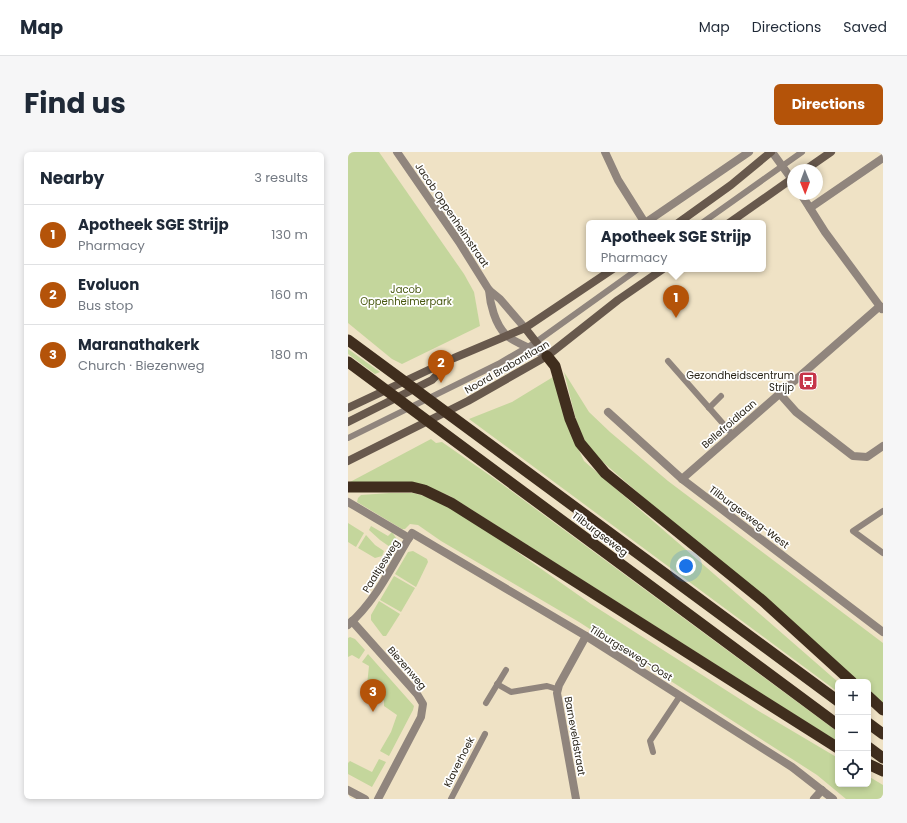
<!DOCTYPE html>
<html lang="en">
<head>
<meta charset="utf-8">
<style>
	:root { --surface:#fff; --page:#f6f6f7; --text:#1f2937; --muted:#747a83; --line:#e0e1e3; --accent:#b45309 }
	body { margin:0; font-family:Poppins,sans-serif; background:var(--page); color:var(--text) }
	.controls { position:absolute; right:12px; bottom:12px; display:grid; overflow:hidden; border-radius:6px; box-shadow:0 2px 6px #0003 }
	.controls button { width:36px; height:36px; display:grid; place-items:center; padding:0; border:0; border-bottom:1px solid var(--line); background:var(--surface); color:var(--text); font:20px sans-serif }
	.compass { position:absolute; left:439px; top:12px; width:36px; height:36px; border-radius:50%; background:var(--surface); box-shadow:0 2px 6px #0003; rotate:179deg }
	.you { position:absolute; left:338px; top:414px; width:14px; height:14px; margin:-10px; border:3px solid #fff; border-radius:50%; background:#1a73e8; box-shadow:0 0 0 6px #1a73e833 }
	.badge { display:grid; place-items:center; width:26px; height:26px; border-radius:50%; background:var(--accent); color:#fff; font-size:13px; font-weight:700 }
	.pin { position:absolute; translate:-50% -33px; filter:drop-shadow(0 1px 2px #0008) }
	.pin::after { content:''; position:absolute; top:21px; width:14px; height:12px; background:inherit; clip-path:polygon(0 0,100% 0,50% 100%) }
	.popup { position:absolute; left:238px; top:68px; width:180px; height:52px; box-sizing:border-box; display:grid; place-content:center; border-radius:6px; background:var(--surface); filter:drop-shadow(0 1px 3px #0005); font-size:13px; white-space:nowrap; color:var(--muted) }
	.popup b { font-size:15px; color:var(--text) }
	.popup::after { content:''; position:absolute; left:50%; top:100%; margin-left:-8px; border:8px solid transparent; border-top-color:var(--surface) }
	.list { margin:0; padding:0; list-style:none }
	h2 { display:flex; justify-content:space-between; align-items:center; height:52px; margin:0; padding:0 16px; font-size:17px }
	h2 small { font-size:13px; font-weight:400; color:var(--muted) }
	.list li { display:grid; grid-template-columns:26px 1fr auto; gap:12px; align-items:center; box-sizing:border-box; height:60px; padding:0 16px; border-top:1px solid var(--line) }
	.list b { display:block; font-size:15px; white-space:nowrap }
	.list p { margin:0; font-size:13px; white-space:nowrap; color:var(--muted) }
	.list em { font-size:13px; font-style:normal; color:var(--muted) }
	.icon { flex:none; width:22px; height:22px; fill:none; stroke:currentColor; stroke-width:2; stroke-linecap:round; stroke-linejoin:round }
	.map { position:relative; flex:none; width:535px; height:647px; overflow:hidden; border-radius:6px }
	header { display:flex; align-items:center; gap:24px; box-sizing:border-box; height:56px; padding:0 20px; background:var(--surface); border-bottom:1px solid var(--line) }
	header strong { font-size:19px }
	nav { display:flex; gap:22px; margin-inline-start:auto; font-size:14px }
	.intro { display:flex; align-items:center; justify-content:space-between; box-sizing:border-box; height:96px; padding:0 24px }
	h1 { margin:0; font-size:28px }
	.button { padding:10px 18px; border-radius:6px; background:var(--accent); color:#fff; font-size:14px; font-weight:700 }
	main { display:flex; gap:24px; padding:0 24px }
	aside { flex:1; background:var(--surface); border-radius:6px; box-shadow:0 2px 6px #0003 }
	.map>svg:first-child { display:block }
	.green { fill:#c4d69c }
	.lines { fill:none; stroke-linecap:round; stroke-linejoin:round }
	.service { stroke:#90857d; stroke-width:6 }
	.minor { stroke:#90857d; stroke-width:8 }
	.secondary { stroke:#68594d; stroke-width:8 }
	.trunk { stroke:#402e1e; stroke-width:11 }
	.labels { text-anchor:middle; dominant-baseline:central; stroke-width:3.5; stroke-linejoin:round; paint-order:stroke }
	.street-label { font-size:10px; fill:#292419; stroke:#fff }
	.park-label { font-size:10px; fill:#495911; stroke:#fff }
	.poi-label { font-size:10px; fill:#292419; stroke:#fff; text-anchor:end }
</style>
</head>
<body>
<header>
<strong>Map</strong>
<nav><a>Map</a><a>Directions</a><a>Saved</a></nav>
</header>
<div class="intro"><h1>Find us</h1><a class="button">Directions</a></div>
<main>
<aside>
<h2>Nearby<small>3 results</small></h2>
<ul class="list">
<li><span class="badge">1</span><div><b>Apotheek SGE Strijp</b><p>Pharmacy</p></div><em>130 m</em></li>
<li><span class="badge">2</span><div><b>Evoluon</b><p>Bus stop</p></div><em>160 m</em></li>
<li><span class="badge">3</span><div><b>Maranathakerk</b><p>Church · Biezenweg</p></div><em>180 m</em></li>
</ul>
</aside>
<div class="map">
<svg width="535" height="647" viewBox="0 0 535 647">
	<rect width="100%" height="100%" fill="#efe2c5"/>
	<!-- green -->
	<g class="green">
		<polygon points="0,0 31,0 116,122 126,140 132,174 54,212 44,207 0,171"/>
		<polygon points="0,197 32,220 27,222 0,202"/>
		<polygon points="216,220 241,260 262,280 320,329 535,491 535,554 520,541 520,530 507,530 248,304 235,286 228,268"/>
		<polygon points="205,225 220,275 236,309 490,530 490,540 121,267 164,250"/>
		<polygon points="83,287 88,291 94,290 147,327 490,580 490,590 102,344 77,334 2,330"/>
		<polygon points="41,341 65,341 80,345 111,359 243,452 409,558 490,606 490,632 520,632 520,624 535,633 535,647 498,647 469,623 231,470 93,389 70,373 62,372 57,377 54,377 9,350 10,346 13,343"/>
		<polygon points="0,371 16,381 8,395 0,390"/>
		<polygon points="23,374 40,384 44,380 48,386 47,394 42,395 32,388 21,378"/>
		<polygon points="18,383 27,393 36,399 34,404 27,406 10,396"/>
		<polygon points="65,399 79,407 80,410 68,435 47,422 60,400"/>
		<polygon points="46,424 67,436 53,460 32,448"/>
		<polygon points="31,449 52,462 38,484 35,484 23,468 23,463"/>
		<polygon points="2,485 7,487 17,498 11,507 4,503 0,505 0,486"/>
		<polygon points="20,502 66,554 65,558 41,604 32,599 43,580 49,563 36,554 36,549 27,538 23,537 21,540 17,537 19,533 21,514 14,510"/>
		<polygon points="31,607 38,610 24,635 0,622 0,611 2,609 24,620"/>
	</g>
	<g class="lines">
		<!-- service -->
		<g class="service">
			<polyline points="354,71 454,0"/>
			<polyline points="320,209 385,283"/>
			<polyline points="361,256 373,244"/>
			<polyline points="0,286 150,212 188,190 290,117"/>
			<polyline points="535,359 505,379 535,401"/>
			<polyline points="149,532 163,540 199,534 209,537"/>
			<polyline points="138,551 158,518"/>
			<polyline points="305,600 302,589 332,544"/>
			<polyline points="103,647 137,582"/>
		</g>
		<!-- minor -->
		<g class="minor">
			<polyline points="49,0 111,90 141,138 152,147 177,176"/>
			<polyline points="257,0 270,28 297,71 401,0"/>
			<polyline points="424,0 445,29"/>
			<polyline points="453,42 477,80 534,157"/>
			<polyline points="462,56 535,6"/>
			<path d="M141,138c1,14 6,34 17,45 7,7 31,16 41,21"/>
			<polyline points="432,242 448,260 505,304 519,305 535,294"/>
			<polyline points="260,260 334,327 535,480"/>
			<polyline points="334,327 532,154"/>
			<polyline points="0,350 61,386"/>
			<polyline points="4,469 69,542 75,552 73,565 30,647"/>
			<path d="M0,473c29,-25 44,-60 64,-92l174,103 206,131 41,32"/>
			<polyline points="0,638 17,647"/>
			<polyline points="228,647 209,541 211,533 238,484"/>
			<polyline points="466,647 474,638"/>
		</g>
		<!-- secondary -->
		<g class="secondary">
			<polyline points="457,18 483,0"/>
			<polyline points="330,71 383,33 423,0"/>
			<polyline points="381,71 445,26"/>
			<polyline points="177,176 199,204"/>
			<polyline points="0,256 106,206 177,176 265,117"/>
			<polyline points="0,270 84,228 101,211"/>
			<polyline points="0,309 120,249 199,204 270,148 315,117"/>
		</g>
		<!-- trunk -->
		<g class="trunk">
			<polyline points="0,188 490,549"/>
			<polyline points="199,204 207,214 222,267 232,291 257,321 415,449 504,530"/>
			<polyline points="0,210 490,573"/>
			<polyline points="0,335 64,335 76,338 103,351 490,596"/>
			<polyline points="520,544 535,558"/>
			<polyline points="520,571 535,582"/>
			<polyline points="520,595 535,606"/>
			<polyline points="520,612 535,619"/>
		</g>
	</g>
	<!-- icons -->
	<defs>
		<symbol id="bus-square" viewBox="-11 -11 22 22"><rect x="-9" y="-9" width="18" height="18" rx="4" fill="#c6364a" stroke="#fff"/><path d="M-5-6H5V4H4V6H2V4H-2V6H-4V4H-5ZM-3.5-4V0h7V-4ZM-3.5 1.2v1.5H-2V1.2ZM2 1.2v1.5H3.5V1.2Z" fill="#fff"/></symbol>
	</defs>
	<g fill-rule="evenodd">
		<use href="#bus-square" x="449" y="218" width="22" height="22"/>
	</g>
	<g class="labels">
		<!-- street labels -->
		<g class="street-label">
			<text transform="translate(104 63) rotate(56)">Jacob Oppenheimstraat</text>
			<text transform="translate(159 215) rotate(-30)">Noord Brabantlaan</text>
			<text transform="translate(381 272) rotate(-41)">Bellefroidlaan</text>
			<text transform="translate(401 365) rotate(37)">Tilburgseweg-West</text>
			<text transform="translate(252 382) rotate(37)">Tilburgseweg</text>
			<text transform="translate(33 414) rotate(-58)">Paaltjesweg</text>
			<text transform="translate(283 501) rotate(32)">Tilburgseweg-Oost</text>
			<text transform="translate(59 516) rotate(49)">Biezenweg</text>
			<text transform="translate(227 584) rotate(80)">Barneveldstraat</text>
			<text transform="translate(111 610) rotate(-63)">Klaverhoek</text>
		</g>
		<!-- park labels -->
		<g class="park-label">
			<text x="58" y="137">Jacob<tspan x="58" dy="12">Oppenheimerpark</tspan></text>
		</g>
		<!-- poi labels -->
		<g class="poi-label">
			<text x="446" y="223">Gezondheidscentrum<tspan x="446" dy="12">Strijp</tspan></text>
		</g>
	</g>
</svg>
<div class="controls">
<button>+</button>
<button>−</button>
<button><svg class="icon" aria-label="locate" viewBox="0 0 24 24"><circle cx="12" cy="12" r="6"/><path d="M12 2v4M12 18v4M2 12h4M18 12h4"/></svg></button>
</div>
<svg class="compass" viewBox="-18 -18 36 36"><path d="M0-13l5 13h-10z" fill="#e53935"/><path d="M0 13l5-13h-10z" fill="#747a83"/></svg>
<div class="you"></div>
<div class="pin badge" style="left:328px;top:166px">1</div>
<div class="popup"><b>Apotheek SGE Strijp</b>Pharmacy</div>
<div class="pin badge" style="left:93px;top:231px">2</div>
<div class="pin badge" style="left:25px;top:560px">3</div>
</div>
</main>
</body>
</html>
